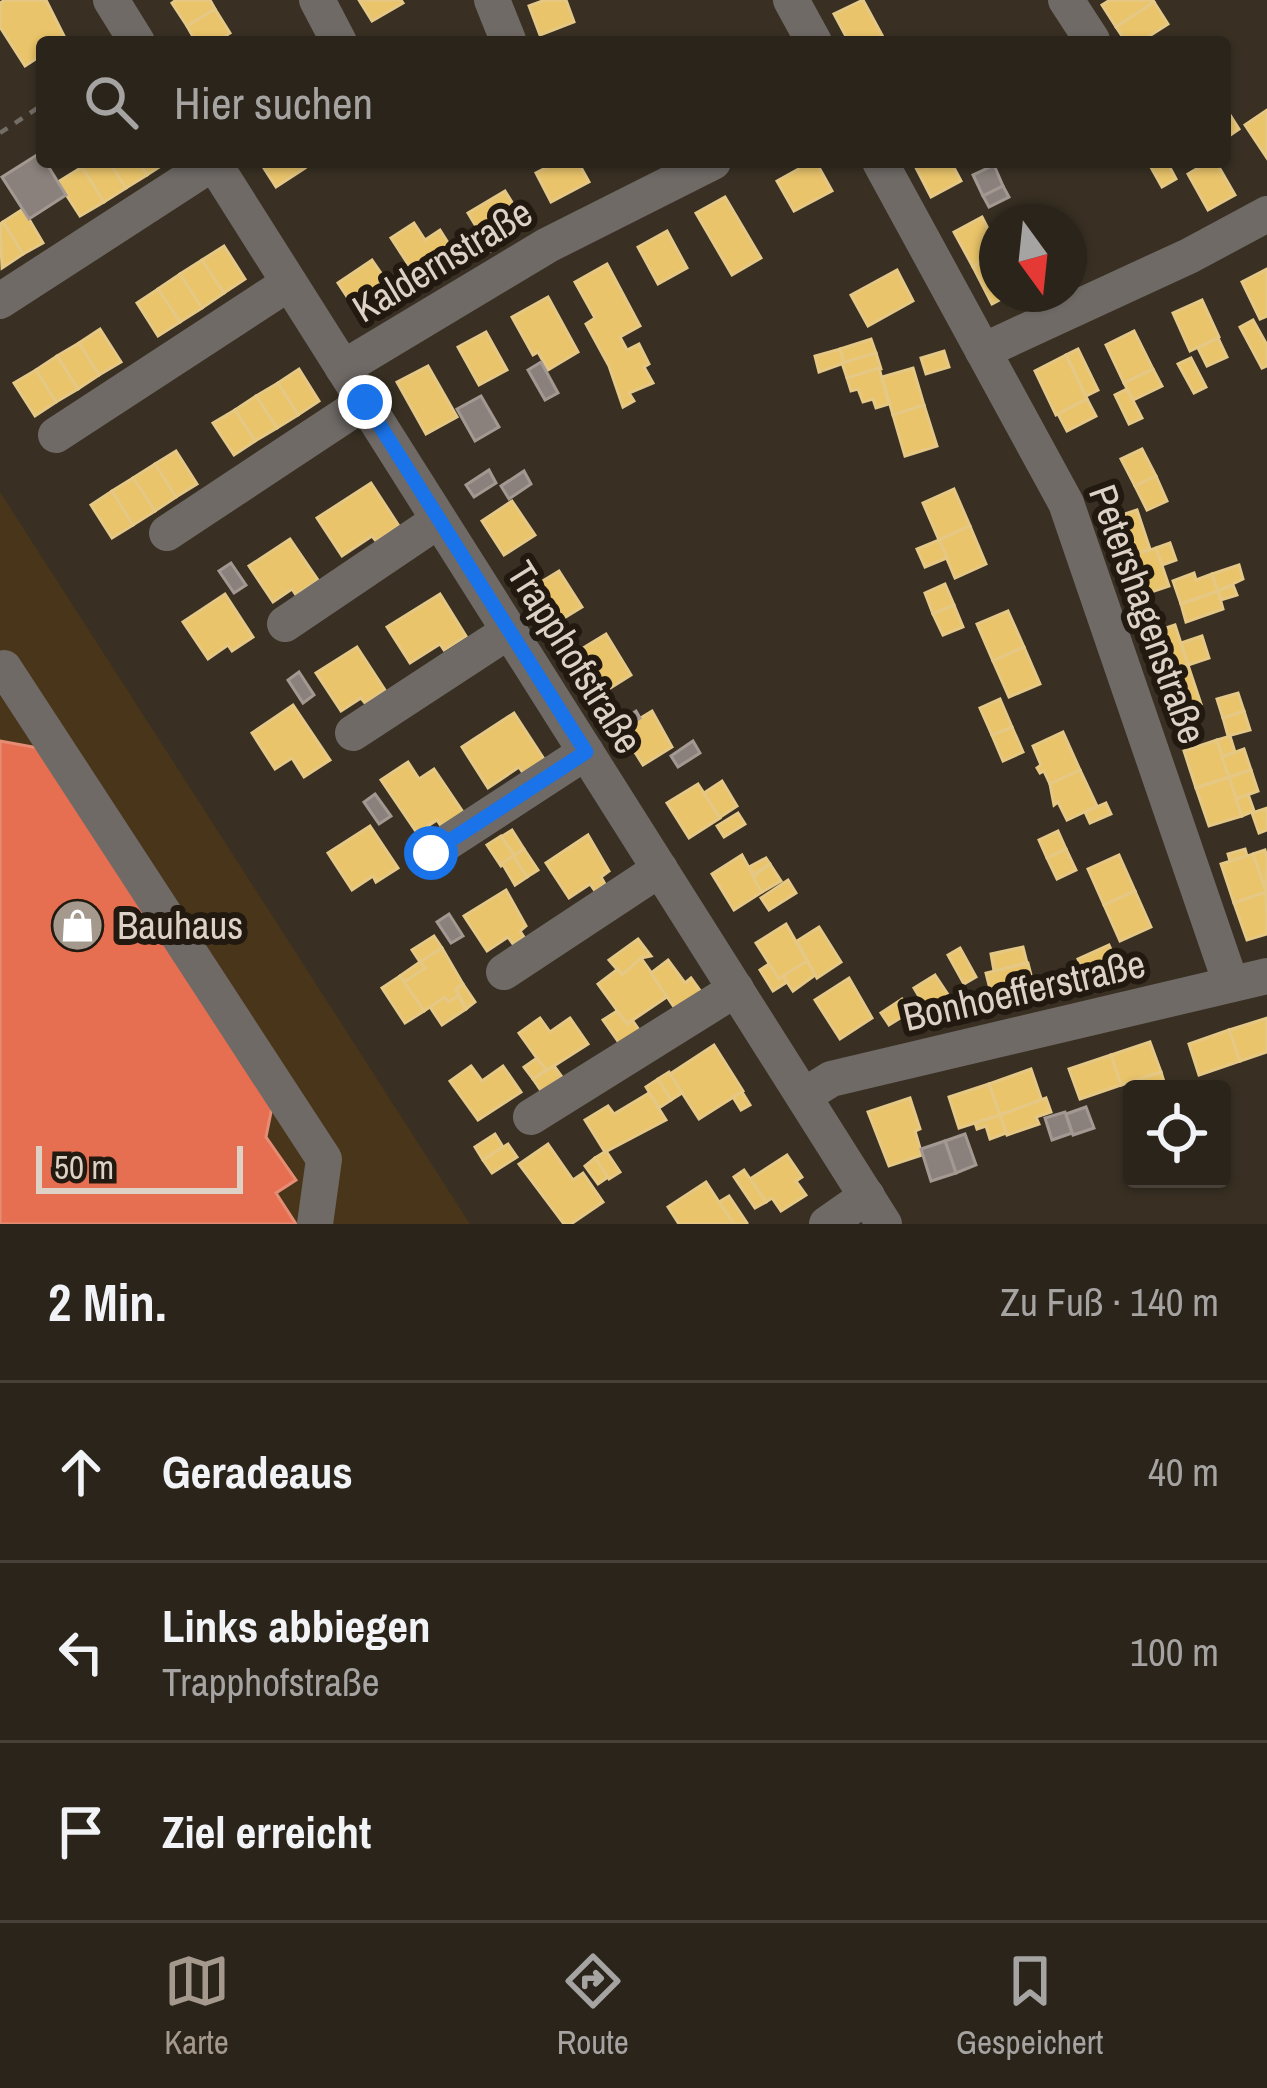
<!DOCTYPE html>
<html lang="de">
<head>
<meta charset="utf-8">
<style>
	:root { --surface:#2b241a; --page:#373027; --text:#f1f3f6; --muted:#a6a4a2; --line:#474139; --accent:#a4998c }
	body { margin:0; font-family:"Archivo Narrow",sans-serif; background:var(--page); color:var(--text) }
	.controls { position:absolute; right:36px; bottom:36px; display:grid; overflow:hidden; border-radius:12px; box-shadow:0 3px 9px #0004 }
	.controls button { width:108px; height:108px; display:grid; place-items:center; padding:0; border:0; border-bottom:3px solid var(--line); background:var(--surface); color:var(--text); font:60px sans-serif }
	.compass { position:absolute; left:979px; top:204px; width:108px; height:108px; border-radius:50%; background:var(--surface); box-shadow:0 3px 9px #0004; rotate:165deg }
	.scale { position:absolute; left:36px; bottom:30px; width:207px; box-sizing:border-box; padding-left:12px; border:6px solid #ddd2c5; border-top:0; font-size:33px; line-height:42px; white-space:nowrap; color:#ddd2c5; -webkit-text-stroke:9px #221a10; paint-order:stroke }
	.stop { position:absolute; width:36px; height:36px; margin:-27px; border:9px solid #1a73e8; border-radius:50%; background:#fff }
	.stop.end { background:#1a73e8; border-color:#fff; box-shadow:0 3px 12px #0008 }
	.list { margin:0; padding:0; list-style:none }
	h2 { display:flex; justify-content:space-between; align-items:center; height:156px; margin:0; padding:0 48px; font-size:51px }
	h2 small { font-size:39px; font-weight:400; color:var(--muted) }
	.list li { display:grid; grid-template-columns:78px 1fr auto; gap:36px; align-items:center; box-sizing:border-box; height:180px; padding:0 48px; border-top:3px solid var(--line) }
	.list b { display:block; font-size:45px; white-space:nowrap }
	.list p { margin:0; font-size:39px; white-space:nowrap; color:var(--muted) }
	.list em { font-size:39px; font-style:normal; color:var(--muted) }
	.icon { flex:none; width:66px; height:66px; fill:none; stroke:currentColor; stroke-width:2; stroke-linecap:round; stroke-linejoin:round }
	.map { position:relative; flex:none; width:1267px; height:1224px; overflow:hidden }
	.search { position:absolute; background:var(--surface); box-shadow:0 3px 9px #0004; left:36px; right:36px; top:36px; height:132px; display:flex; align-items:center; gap:30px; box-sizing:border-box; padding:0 42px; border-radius:12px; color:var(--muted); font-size:45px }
	.sheet { height:696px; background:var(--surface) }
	nav { display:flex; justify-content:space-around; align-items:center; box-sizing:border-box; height:168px; border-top:3px solid var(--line); background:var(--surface); font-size:33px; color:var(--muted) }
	nav a { display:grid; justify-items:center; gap:6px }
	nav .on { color:var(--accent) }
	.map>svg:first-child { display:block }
	.built { fill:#493519 }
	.homes { fill:#e9c46a; stroke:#e5c885; stroke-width:3 }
	.shops { fill:#e76f51; stroke:#e48d74; stroke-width:3 }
	.industry { fill:#8a817c; stroke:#a39992; stroke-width:3 }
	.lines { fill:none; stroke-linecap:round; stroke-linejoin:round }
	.path { stroke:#736d68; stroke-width:4.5; stroke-dasharray:9 9; stroke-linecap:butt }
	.minor { stroke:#6f6a66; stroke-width:36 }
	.route { stroke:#1a73e8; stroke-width:15 }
	.labels { text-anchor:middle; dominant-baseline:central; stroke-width:12; stroke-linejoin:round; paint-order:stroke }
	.street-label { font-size:39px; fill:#ddd2c5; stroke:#221a10 }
	.poi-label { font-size:39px; fill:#ddd2c5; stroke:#221a10; text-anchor:start }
</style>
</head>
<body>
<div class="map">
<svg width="1267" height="1224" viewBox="0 0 1267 1224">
	<rect width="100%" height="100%" fill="#393023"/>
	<!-- built -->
	<polygon class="built" points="0,492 470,1224 0,1224"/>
	<!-- homes -->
	<g class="homes">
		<polygon points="5,0 46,0 66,40 42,42 42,55 25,66 0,27 0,3"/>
		<polygon points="176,0 210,0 215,9 187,26 172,3"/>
		<polygon points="359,0 401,0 403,3 372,21"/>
		<polygon points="545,0 566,0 574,22 540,35 529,6"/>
		<polygon points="863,0 882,35 868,42 849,42 834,14"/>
		<polygon points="1110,0 1152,0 1154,2 1116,27 1102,5"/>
		<polygon points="1154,2 1168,24 1140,42 1126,42 1116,27"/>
		<polygon points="215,9 230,33 216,42 196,42 187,26"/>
		<polygon points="1225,107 1239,129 1226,138 1225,136"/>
		<polygon points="1267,110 1267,158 1245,125"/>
		<polygon points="90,162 109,162 126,188 104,202 82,167"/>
		<polygon points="109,162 139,162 147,175 126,188"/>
		<polygon points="139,162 167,162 147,175"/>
		<polygon points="260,162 301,162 305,168 276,187"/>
		<polygon points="557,162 578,162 589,182 551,202 536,173"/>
		<polygon points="811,162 816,162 832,191 794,211 777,181"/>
		<polygon points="913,162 951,162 961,181 931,197"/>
		<polygon points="1148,162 1167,162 1176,179 1162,187"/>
		<polygon points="1208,162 1216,162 1235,195 1208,210 1188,174"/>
		<polygon points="82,167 104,202 80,216 58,182"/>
		<polygon points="505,191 523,220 501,234 506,242 491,251 468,213"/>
		<polygon points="725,197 761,258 732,275 696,213"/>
		<polygon points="23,209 43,243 23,254 3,222"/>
		<polygon points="982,217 997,246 997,255 973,267 954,232"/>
		<polygon points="3,222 23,254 2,268 0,224"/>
		<polygon points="414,223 425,240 440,230 457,257 419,281 391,238"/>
		<polygon points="667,231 687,268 658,284 638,247"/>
		<polygon points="224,246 245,279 224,293 202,260"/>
		<polygon points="997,255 997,294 1011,294 992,304 973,267"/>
		<polygon points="202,260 224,293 202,308 180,274"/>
		<polygon points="372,260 392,289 357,312 338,283"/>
		<polygon points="607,264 640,326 620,337 627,350 639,344 649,364 644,367 653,383 629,393 634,401 623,407 609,366 586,324 595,318 575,282"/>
		<polygon points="1267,269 1267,316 1260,319 1242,282"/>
		<polygon points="897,270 913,301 868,326 851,295"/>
		<polygon points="180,274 202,308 180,322 158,289"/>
		<polygon points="158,289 180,322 158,336 137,303"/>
		<polygon points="548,297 578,352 548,370 538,352 533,355 512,317"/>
		<polygon points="1202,300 1219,337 1190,351 1173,313"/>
		<polygon points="1253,320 1267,345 1267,366 1262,368 1240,327"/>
		<polygon points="100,329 121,362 99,375 79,343"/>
		<polygon points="1134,331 1153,369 1124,383 1106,345"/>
		<polygon points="486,332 507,370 479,385 458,347"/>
		<polygon points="1218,338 1227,357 1207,366 1198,348"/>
		<polygon points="871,339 876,353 844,363 840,349"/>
		<polygon points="79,343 99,375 78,389 57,356"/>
		<polygon points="840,349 844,363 819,372 815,356"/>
		<polygon points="1078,349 1098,390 1086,396 1066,355"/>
		<polygon points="944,351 949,367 926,374 921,358"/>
		<polygon points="876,353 881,369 847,378 842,363"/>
		<polygon points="1066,355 1087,399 1056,415 1035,371"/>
		<polygon points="57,356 78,389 56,402 36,370"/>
		<polygon points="1191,358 1206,387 1194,393 1178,364"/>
		<polygon points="428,366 457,417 426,434 397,382"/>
		<polygon points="879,368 889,404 876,408 873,399 863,402 858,389 851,391 847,378"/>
		<polygon points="913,368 924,405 893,415 882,377"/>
		<polygon points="299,369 319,401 298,415 278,383"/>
		<polygon points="1153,369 1162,386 1133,400 1124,383"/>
		<polygon points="36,370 56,402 35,416 14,383"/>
		<polygon points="278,383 298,415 277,428 256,396"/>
		<polygon points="1127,389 1142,418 1129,424 1115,395"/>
		<polygon points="256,396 277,428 255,441 235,410"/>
		<polygon points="1087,399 1096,416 1067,431 1058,414"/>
		<polygon points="924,405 937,446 905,456 893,415"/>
		<polygon points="235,410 255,441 234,455 213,423"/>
		<polygon points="1142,449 1156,476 1135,486 1121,459"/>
		<polygon points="176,451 197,484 176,497 155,464"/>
		<polygon points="155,464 176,497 155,511 133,478"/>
		<polygon points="1156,476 1167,501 1147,510 1135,486"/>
		<polygon points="133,478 155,511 133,525 112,491"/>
		<polygon points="371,483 399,526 376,541 372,536 342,556 317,518"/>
		<polygon points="954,489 970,526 939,540 923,503"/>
		<polygon points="112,491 133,525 112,538 91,505"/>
		<polygon points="512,501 535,535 504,555 482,521"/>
		<polygon points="1137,510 1150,549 1120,559 1107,520"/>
		<polygon points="970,526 986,564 955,578 939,540"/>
		<polygon points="290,539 318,580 296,595 292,589 273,602 249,566"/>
		<polygon points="939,540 947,558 925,567 917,549"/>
		<polygon points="1170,543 1176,560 1162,565 1156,548"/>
		<polygon points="1156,548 1169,586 1133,598 1120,559"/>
		<polygon points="1239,565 1243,579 1218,591 1212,574"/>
		<polygon points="559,571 582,607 551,626 528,590"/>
		<polygon points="1194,573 1196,580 1212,574 1218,591 1181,604 1173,581"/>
		<polygon points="945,584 954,605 933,614 925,593"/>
		<polygon points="1233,585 1237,595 1221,600 1218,591"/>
		<polygon points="1218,591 1223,609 1186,622 1181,604"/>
		<polygon points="225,594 253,637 232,651 228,645 208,659 183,622"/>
		<polygon points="440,594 466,636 444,650 440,644 410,663 387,627"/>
		<polygon points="954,605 963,627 943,635 933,614"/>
		<polygon points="1008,611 1024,647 993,661 977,624"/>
		<polygon points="1175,625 1188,665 1159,675 1145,635"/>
		<polygon points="606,634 631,675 596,697 570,656"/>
		<polygon points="1202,636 1209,658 1188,665 1181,643"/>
		<polygon points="357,647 385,690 365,703 361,698 341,711 316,673"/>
		<polygon points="1024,647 1040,684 1009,697 993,661"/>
		<polygon points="1188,665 1201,704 1171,713 1159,675"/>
		<polygon points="1238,693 1244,711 1223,718 1217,699"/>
		<polygon points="1000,699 1012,727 992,735 980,708"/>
		<polygon points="293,705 330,760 304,777 292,758 275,769 252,733"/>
		<polygon points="652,711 672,747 643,765 621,730"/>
		<polygon points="1244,711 1250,730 1228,736 1223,718"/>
		<polygon points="514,713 544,759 523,773 519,767 488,788 462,747"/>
		<polygon points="1012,727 1023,752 1003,761 992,735"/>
		<polygon points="1063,732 1080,770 1050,784 1044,771 1040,773 1037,768 1041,765 1033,746"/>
		<polygon points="1230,736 1235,752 1222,757 1217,740"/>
		<polygon points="1217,740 1229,777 1196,788 1184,751"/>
		<polygon points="1244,749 1251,770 1229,777 1222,757"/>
		<polygon points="408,762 419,779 434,769 463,812 441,826 437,820 417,833 381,780"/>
		<polygon points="1080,770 1097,806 1067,820 1058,802 1054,805 1050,784"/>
		<polygon points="1251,770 1258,791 1236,799 1229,777"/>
		<polygon points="1229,777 1242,816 1209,826 1196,788"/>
		<polygon points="722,781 737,806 719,818 704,793"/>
		<polygon points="698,784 720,818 689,838 667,803"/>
		<polygon points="1248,794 1254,811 1242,816 1236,799"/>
		<polygon points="1106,803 1111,814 1090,823 1085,812"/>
		<polygon points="1267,808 1267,830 1259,833 1252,813"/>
		<polygon points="738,813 745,824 724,837 717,826"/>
		<polygon points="370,826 398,868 376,882 373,876 352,890 328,853"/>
		<polygon points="512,830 524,849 514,855 501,837"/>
		<polygon points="1058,831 1066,849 1047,858 1039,840"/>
		<polygon points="588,835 609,871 601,877 605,884 595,891 590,884 569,898 546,863"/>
		<polygon points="501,836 514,855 501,866 487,845"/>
		<polygon points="524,849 538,870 527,877 513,856"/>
		<polygon points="1066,849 1076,870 1057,879 1047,858"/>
		<polygon points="1245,849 1247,856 1230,861 1228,854"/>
		<polygon points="1265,850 1267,858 1266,892 1253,854"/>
		<polygon points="1253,854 1266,892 1234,903 1221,864"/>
		<polygon points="742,855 762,892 734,910 712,874"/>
		<polygon points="1119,855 1135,891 1104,905 1088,869"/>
		<polygon points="513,856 527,877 515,885 502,863"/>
		<polygon points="766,858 770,864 754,874 749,867"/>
		<polygon points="770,864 781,881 762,892 753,877"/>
		<polygon points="788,880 796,893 769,910 761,898"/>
		<polygon points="506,890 526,926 520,931 524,937 513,944 508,937 487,951 464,916"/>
		<polygon points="1135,891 1151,927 1120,941 1104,905"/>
		<polygon points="1266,892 1267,934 1247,940 1234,903"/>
		<polygon points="786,924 807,961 779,979 756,943"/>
		<polygon points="819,927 841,962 817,978 797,941"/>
		<polygon points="434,936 442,948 420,962 412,950"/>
		<polygon points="638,939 651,956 641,958 622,975 609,960"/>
		<polygon points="1109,945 1118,965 1087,979 1078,959"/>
		<polygon points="1023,947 1027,963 994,971 991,954"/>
		<polygon points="442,948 463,984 456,989 458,996 448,1002 445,997 424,1011 404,982 425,968 420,962"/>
		<polygon points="960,948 976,977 964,984 948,955"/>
		<polygon points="641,958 668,996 627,1024 598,984 618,969 622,975"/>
		<polygon points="668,960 685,983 691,978 701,992 676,1010 651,973"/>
		<polygon points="807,961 815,975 793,991 783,976"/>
		<polygon points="420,962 425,968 404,982 400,976"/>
		<polygon points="1028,963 1037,999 995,1009 986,973"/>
		<polygon points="769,964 779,979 783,976 787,982 773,991 760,970"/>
		<polygon points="935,975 949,996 927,1010 914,988"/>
		<polygon points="400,976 424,1011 405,1023 382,988"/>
		<polygon points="1045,977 1049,994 1037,997 1033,980"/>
		<polygon points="849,978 872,1018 840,1039 815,1000"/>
		<polygon points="463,984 475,1002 466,1009 456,989"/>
		<polygon points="458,996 466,1009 442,1025 430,1007 445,997 448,1002"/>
		<polygon points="902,999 910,1012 889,1025 881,1013"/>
		<polygon points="617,1011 627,1024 632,1020 642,1034 622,1047 603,1020"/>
		<polygon points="540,1018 550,1032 570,1018 588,1044 546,1071 519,1033"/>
		<polygon points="1267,1018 1267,1052 1240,1061 1229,1030"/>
		<polygon points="1229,1030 1240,1061 1199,1075 1189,1044"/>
		<polygon points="1150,1042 1161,1072 1121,1085 1111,1055"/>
		<polygon points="714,1045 743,1091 699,1119 670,1074"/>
		<polygon points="1111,1055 1121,1085 1080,1099 1069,1069"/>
		<polygon points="537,1058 546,1070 533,1079 524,1067"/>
		<polygon points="471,1066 482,1081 503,1066 521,1092 478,1120 450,1081"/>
		<polygon points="554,1066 562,1077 542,1092 533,1079"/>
		<polygon points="1031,1069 1042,1101 1000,1115 989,1084"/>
		<polygon points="669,1072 682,1093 671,1100 658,1079"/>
		<polygon points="1161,1072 1165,1085 1143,1089 1140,1079"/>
		<polygon points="658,1079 671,1100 659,1108 646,1087"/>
		<polygon points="989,1084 1000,1115 959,1128 949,1097"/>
		<polygon points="742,1092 750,1105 741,1110 733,1097"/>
		<polygon points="649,1093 666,1120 605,1152 585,1120 608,1106 614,1114"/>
		<polygon points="910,1098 920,1129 915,1131 922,1155 889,1166 868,1112"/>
		<polygon points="1046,1098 1051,1112 1036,1117 1039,1124 1007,1135 1000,1115"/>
		<polygon points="1000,1115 1006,1133 990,1139 986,1126 977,1129 975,1123"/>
		<polygon points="495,1134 503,1147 483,1160 475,1147"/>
		<polygon points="508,1144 517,1157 492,1173 483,1160"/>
		<polygon points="548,1144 573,1180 583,1173 603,1202 571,1224 564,1224 519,1164"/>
		<polygon points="606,1151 620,1172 609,1179 595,1158"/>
		<polygon points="787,1155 802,1177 796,1181 806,1195 781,1211 772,1198 766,1202 750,1179"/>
		<polygon points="595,1158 608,1177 598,1184 585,1166"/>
		<polygon points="744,1170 766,1202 755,1208 734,1177"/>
		<polygon points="706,1182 719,1202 734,1224 679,1224 668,1207"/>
		<polygon points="729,1196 747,1223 746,1224 734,1224 719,1202"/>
	</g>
	<!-- shops -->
	<polygon class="shops" points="0,741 39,748 273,1102 266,1137 296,1180 276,1193 296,1224 0,1224"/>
	<!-- industry -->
	<g class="industry">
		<polygon points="40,153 66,195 29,219 2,177"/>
		<polygon points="994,165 1003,186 983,196 973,175"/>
		<polygon points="1003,186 1009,197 989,207 983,196"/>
		<polygon points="541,362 558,393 545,400 528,370"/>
		<polygon points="481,396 499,427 475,441 457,409"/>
		<polygon points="489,470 496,483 474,497 466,485"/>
		<polygon points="524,471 531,484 509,499 501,486"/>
		<polygon points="231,563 246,585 234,593 219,571"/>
		<polygon points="299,672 314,695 303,703 288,680"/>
		<polygon points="636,711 640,718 623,729 619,722"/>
		<polygon points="693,741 700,753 678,767 671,756"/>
		<polygon points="375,794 391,816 379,824 364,802"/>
		<polygon points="449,914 463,936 451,943 437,922"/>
		<polygon points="1086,1107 1094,1128 1073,1135 1066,1114"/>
		<polygon points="1065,1112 1072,1133 1052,1140 1045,1118"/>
		<polygon points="965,1134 976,1165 956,1173 945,1141"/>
		<polygon points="945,1141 956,1173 931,1181 921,1149"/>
	</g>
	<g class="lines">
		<!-- path -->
		<polyline class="path" points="0,133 42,105"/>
		<!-- minor -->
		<g class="minor">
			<polyline points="111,0 137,42"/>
			<polyline points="317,0 339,42"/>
			<polyline points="492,0 508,40"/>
			<polyline points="791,0 814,42"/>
			<polyline points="1066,0 1092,40"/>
			<polyline points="213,162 884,1224"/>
			<polyline points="880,162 1066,503 1231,984"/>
			<polyline points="0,301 213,163"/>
			<polyline points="983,351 1189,256 1267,214"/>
			<polyline points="343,368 548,245 713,162"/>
			<polyline points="56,435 289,283"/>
			<polyline points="167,533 365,402"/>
			<polyline points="285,624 439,520"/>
			<polyline points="0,671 4,668 324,1159 315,1224"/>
			<polyline points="353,733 509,631"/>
			<polyline points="431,853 586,752"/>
			<polyline points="504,972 660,869"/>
			<polyline points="804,1096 831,1079 1267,976"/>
			<polyline points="531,1117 736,989"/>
			<polyline points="827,1224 867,1196"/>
		</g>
	</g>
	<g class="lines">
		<!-- route -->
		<polyline class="route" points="365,402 586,752 431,853"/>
	</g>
	<!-- icons -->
	<defs>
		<symbol id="shop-disc" viewBox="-11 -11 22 22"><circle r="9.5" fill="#a4998c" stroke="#221a10"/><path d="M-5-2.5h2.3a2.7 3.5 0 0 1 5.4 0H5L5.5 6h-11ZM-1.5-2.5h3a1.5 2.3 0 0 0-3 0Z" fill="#fff"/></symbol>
	</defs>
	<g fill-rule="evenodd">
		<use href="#shop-disc" x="48" y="896" width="59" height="59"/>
	</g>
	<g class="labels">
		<!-- street labels -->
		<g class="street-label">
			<text transform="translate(442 260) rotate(-31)">Kaldernstraße</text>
			<text transform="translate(1148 614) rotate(70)">Petershagenstraße</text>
			<text transform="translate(575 657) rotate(58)">Trapphofstraße</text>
			<text transform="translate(1024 990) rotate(-13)">Bonhoefferstraße</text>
		</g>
		<!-- poi labels -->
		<g class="poi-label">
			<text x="117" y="925">Bauhaus</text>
		</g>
	</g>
</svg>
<div class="controls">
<button><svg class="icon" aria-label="locate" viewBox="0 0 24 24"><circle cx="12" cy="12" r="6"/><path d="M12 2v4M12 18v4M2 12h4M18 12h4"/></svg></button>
</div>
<svg class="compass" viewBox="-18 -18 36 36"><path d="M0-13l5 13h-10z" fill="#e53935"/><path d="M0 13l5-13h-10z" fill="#a6a4a2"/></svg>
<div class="scale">50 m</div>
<div class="stop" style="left:431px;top:853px"></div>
<div class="stop end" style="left:365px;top:402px"></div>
<div class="search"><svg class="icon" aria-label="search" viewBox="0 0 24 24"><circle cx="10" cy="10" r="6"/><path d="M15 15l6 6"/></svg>Hier suchen</div>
</div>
<section class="sheet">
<h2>2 Min.<small>Zu Fuß · 140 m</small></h2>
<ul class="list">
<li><svg class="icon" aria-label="ahead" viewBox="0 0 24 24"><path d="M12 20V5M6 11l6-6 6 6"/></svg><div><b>Geradeaus</b></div><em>40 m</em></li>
<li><svg class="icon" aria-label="left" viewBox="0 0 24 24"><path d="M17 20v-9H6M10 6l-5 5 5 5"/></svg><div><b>Links abbiegen</b><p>Trapphofstraße</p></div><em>100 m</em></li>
<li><svg class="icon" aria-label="arrive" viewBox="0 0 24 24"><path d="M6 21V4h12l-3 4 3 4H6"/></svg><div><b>Ziel erreicht</b></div></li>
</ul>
</section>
<nav>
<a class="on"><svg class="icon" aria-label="map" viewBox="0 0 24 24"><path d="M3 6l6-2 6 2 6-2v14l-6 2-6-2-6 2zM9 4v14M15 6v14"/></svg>Karte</a>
<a><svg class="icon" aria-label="directions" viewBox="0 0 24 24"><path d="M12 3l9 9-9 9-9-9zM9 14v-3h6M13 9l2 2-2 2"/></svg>Route</a>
<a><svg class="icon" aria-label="saved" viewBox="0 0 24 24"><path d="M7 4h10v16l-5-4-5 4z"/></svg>Gespeichert</a>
</nav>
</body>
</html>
